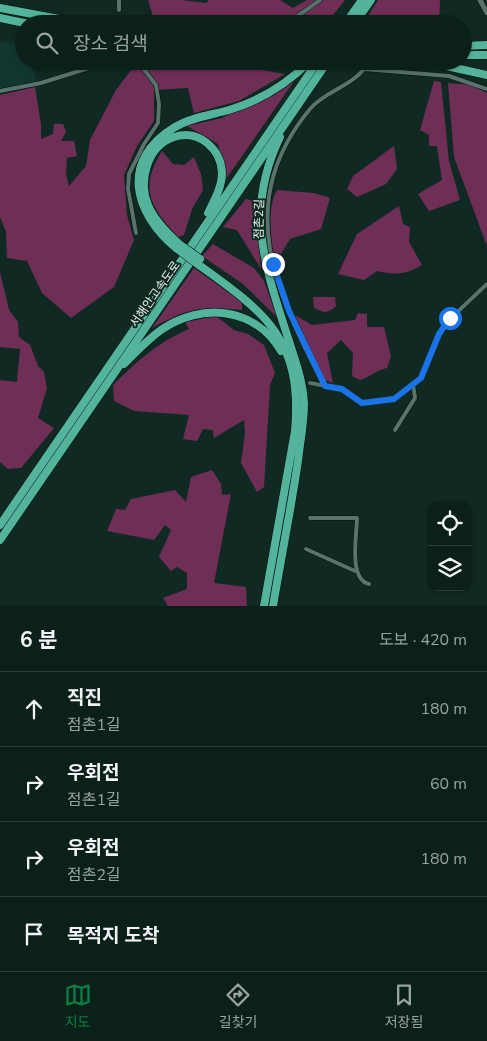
<!DOCTYPE html>
<html lang="ko">
<head>
<meta charset="utf-8">
<style>
	:root { --surface:#0c201a; --page:#152823; --text:#f1f3f6; --muted:#9aa3a2; --line:#2c3e39; --accent:#0b8043 }
	body { margin:0; font-family:"Nunito Sans","Noto Sans KR",sans-serif; background:var(--page); color:var(--text) }
	.controls { position:absolute; right:15px; bottom:15px; display:grid; overflow:hidden; border-radius:10px; box-shadow:0 1px 4px #0004 }
	.controls button { width:45px; height:45px; display:grid; place-items:center; padding:0; border:0; border-bottom:1px solid var(--line); background:var(--surface); color:var(--text); font:25px sans-serif }
	.stop { position:absolute; width:15px; height:15px; margin:-11px; border:4px solid #1a73e8; border-radius:50%; background:#fff }
	.stop.end { background:#1a73e8; border-color:#fff; box-shadow:0 1px 5px #0008 }
	.list { margin:0; padding:0; list-style:none }
	h2 { display:flex; justify-content:space-between; align-items:center; height:65px; margin:0; padding:0 20px; font-size:21px }
	h2 small { font-size:16px; font-weight:400; color:var(--muted) }
	.list li { display:grid; grid-template-columns:32px 1fr auto; gap:15px; align-items:center; box-sizing:border-box; height:75px; padding:0 20px; border-top:1px solid var(--line) }
	.list b { display:block; font-size:19px; white-space:nowrap }
	.list p { margin:0; font-size:16px; white-space:nowrap; color:var(--muted) }
	.list em { font-size:16px; font-style:normal; color:var(--muted) }
	.icon { flex:none; width:28px; height:28px; fill:none; stroke:currentColor; stroke-width:2; stroke-linecap:round; stroke-linejoin:round }
	.map { position:relative; flex:none; width:487px; height:606px; overflow:hidden }
	.search { position:absolute; background:var(--surface); box-shadow:0 1px 4px #0004; left:15px; right:15px; top:15px; height:55px; display:flex; align-items:center; gap:12px; box-sizing:border-box; padding:0 18px; border-radius:28px; color:var(--muted); font-size:19px }
	.sheet { height:365px; background:var(--surface) }
	nav { display:flex; justify-content:space-around; align-items:center; box-sizing:border-box; height:70px; border-top:1px solid var(--line); background:var(--surface); font-size:14px; color:var(--muted) }
	nav a { display:grid; justify-items:center; gap:2px }
	nav .on { color:var(--accent) }
	.map>svg:first-child { display:block }
	.built { fill:#11362d }
	.green { fill:#6f2e56 }
	.lines { fill:none; stroke-linecap:round; stroke-linejoin:round }
	.minor-casing { stroke:#00120c; stroke-width:5 }
	.tertiary-casing { stroke:#00120c; stroke-width:6 }
	.motorway-casing { stroke:#00120c; stroke-width:9 }
	.minor { stroke:#58736b; stroke-width:4 }
	.tertiary { stroke:#58736b; stroke-width:5 }
	.motorway { stroke:#54b49b; stroke-width:8 }
	.motorway-bridge-casing { stroke:#00120c; stroke-width:9; stroke-linecap:butt }
	.motorway-bridge { stroke:#54b49b; stroke-width:8 }
	.route { stroke:#1a73e8; stroke-width:6 }
	.labels { text-anchor:middle; dominant-baseline:central; stroke-width:4; stroke-linejoin:round; paint-order:stroke }
	.street-label { font-size:12px; fill:#e7f6f1; stroke:#102a23 }
</style>
</head>
<body>
<div class="map">
<svg width="487" height="606" viewBox="0 0 487 606">
	<rect width="100%" height="100%" fill="#102a23"/>
	<!-- built -->
	<polygon class="built" points="0,41 16,44 23,52 24,61 29,61 37,81 0,95"/>
	<!-- green -->
	<g class="green">
		<polygon points="148,0 181,0 206,3 209,0 280,0 293,8 307,0 345,0 326,24 301,24 286,17 246,24 207,24 153,16"/>
		<polygon points="378,0 440,0 439,24 363,24"/>
		<polygon points="138,61 210,61 285,74 239,101 194,113 188,88 154,90 154,121 137,146 124,175 127,215 134,240 114,287 71,318 42,293 27,261 7,258 6,232 0,217 0,95 35,87 41,124 41,139 53,134 54,124 63,124 66,132 61,141 74,141 77,156 67,158 66,174 69,186 86,166 90,140 116,90"/>
		<polygon points="297,77 226,179 218,144 187,126 222,118"/>
		<polygon points="434,81 441,82 449,161 460,200 429,211 418,194 442,180 437,146 429,146 429,135 420,130"/>
		<polygon points="448,83 470,85 487,93 487,246 454,157"/>
		<polygon points="394,146 397,169 386,184 357,197 347,189 353,176"/>
		<path d="M162,151l11,13 11,1 10,-8 7,17 2,16 -11,19 -8,26 -6,2c-27,-30 -40,-48 -16,-86z"/>
		<path d="M277,190l37,3 16,5 -9,31 -31,10 -9,15 -8,-2c-2,-20 -6,-44 4,-62z"/>
		<polygon points="246,199 256,201 261,269 237,230 223,227"/>
		<path d="M399,206l4,18 7,3 -1,15 13,23c-17,10 -27,10 -45,6l-13,9 -26,-6 19,-40z"/>
		<polygon points="213,244 254,268 264,281 277,317 243,284 202,256"/>
		<path d="M194,268l48,34v8c-41,-4 -53,-2 -90,18z"/>
		<polygon points="0,272 9,310 18,322 19,337 30,345 38,366 44,372 47,388 38,418 54,428 21,468 8,469 0,462 0,380 17,382 20,349 0,347"/>
		<path d="M313,297h22l1,9c-9,8 -12,7 -22,2z"/>
		<path d="M358,313l9,1v13h17l7,29 -4,12c-11,2 -17,9 -27,12l-8,-4 1,-23 -12,-13 -14,13 6,30 -8,-3 -30,-65 17,10 43,-5z"/>
		<path d="M216,316l18,14 14,4 16,11 11,28 -5,12 -6,102 -7,5 -16,-29 4,-30 -1,-13 -30,18 -1,-8 -10,-1 -6,12 -14,-2 6,-24 -55,-4 -20,-10 -1,-16c23,-23 45,-43 76,-56l-4,-7z"/>
		<polygon points="212,470 221,484 222,495 231,494 214,583 246,587 247,606 168,606 163,598 187,589 187,573 177,567 171,571 159,557 171,530 165,525 154,540 107,531 116,509 125,510 131,499 175,490 186,502 191,477"/>
	</g>
	<g class="lines">
		<defs>
			<g id="minor">
				<polyline points="119,0 119,10"/>
				<polyline points="148,21 169,24"/>
				<polyline points="266,24 292,20 320,0"/>
				<polyline points="0,91 41,83 111,61"/>
				<polyline points="136,233 128,189 129,174 144,144 158,123 159,104 156,85 143,68 143,61"/>
				<polyline points="310,383 342,389 362,403 394,399 421,378 439,334 451,318 487,284"/>
				<path d="M325,387c-49,-94 -93,-184 -15,-278 14,-17 40,-22 54,-40l85,7 38,13"/>
				<polyline points="395,430 415,398 413,384"/>
				<path d="M310,518h47c0,16 -9,61 12,66"/>
				<polyline points="306,549 355,571"/>
			</g>
			<polyline id="tertiary" points="480,0 487,13"/>
			<g id="motorway">
				<polyline points="0,8 86,24"/>
				<polyline points="0,18 29,24"/>
				<polyline points="345,24 362,0"/>
				<polyline points="354,24 371,0"/>
				<polyline points="463,46 487,45"/>
				<polyline points="463,55 487,55"/>
				<polyline points="424,61 487,75"/>
				<path d="M179,244c-12,-11 -25,-24 -31,-39 -10,-24 -1,-59 26,-68 25,-8 47,12 48,36 0,14 -8,28 -14,40"/>
				<path d="M176,248c-43,-36 -56,-88 -1,-121 16,-10 37,-12 54,-17 30,-9 59,-27 81,-49"/>
				<path d="M199,265c67,48 104,75 96,166l-31,175"/>
				<path d="M124,364c12,-12 23,-24 37,-34 40,-28 94,-23 120,21"/>
				<polyline points="0,525 318,61"/>
				<polyline points="0,540 328,61"/>
				<path d="M273,606c8,-48 18,-97 25,-145 2,-19 6,-38 6,-57 -1,-23 -9,-44 -16,-66 -23,-72 -44,-127 -8,-201"/>
			</g>
		</defs>
		<!-- minor casing -->
		<use href="#minor" class="minor-casing"/>
		<!-- tertiary casing -->
		<use href="#tertiary" class="tertiary-casing"/>
		<!-- motorway casing -->
		<use href="#motorway" class="motorway-casing"/>
		<!-- minor -->
		<use href="#minor" class="minor"/>
		<!-- tertiary -->
		<use href="#tertiary" class="tertiary"/>
		<!-- motorway -->
		<use href="#motorway" class="motorway"/>
		<defs>
			<g id="motorway-bridge">
				<polyline points="179,244 200,259"/>
				<polyline points="176,248 199,265"/>
			</g>
		</defs>
		<!-- motorway-bridge casing -->
		<use href="#motorway-bridge" class="motorway-bridge-casing"/>
		<!-- motorway-bridge -->
		<use href="#motorway-bridge" class="motorway-bridge"/>
	</g>
	<g class="lines">
		<!-- route -->
		<polyline class="route" points="273,264 289,311 325,386 342,389 362,403 394,399 421,378 439,334 450,318"/>
	</g>
	<g class="labels">
		<!-- street labels -->
		<g class="street-label">
			<text transform="translate(259 219) rotate(-89)">점촌2길</text>
			<text transform="translate(155 294) rotate(-55)">서해안고속도로</text>
		</g>
	</g>
</svg>
<div class="controls">
<button><svg class="icon" aria-label="locate" viewBox="0 0 24 24"><circle cx="12" cy="12" r="6"/><path d="M12 2v4M12 18v4M2 12h4M18 12h4"/></svg></button>
<button><svg class="icon" aria-label="layers" viewBox="0 0 24 24"><path d="M12 4l9 5-9 5-9-5zM3 14l9 5 9-5"/></svg></button>
</div>
<div class="stop" style="left:450px;top:318px"></div>
<div class="stop end" style="left:273px;top:264px"></div>
<div class="search"><svg class="icon" aria-label="search" viewBox="0 0 24 24"><circle cx="10" cy="10" r="6"/><path d="M15 15l6 6"/></svg>장소 검색</div>
</div>
<section class="sheet">
<h2>6 분<small>도보 · 420 m</small></h2>
<ul class="list">
<li><svg class="icon" aria-label="ahead" viewBox="0 0 24 24"><path d="M12 20V5M6 11l6-6 6 6"/></svg><div><b>직진</b><p>점촌1길</p></div><em>180 m</em></li>
<li><svg class="icon" aria-label="right" viewBox="0 0 24 24"><path d="M7 20v-9h11M14 6l5 5-5 5"/></svg><div><b>우회전</b><p>점촌1길</p></div><em>60 m</em></li>
<li><svg class="icon" aria-label="right" viewBox="0 0 24 24"><path d="M7 20v-9h11M14 6l5 5-5 5"/></svg><div><b>우회전</b><p>점촌2길</p></div><em>180 m</em></li>
<li><svg class="icon" aria-label="arrive" viewBox="0 0 24 24"><path d="M6 21V4h12l-3 4 3 4H6"/></svg><div><b>목적지 도착</b></div></li>
</ul>
</section>
<nav>
<a class="on"><svg class="icon" aria-label="map" viewBox="0 0 24 24"><path d="M3 6l6-2 6 2 6-2v14l-6 2-6-2-6 2zM9 4v14M15 6v14"/></svg>지도</a>
<a><svg class="icon" aria-label="directions" viewBox="0 0 24 24"><path d="M12 3l9 9-9 9-9-9zM9 14v-3h6M13 9l2 2-2 2"/></svg>길찾기</a>
<a><svg class="icon" aria-label="saved" viewBox="0 0 24 24"><path d="M7 4h10v16l-5-4-5 4z"/></svg>저장됨</a>
</nav>
</body>
</html>
